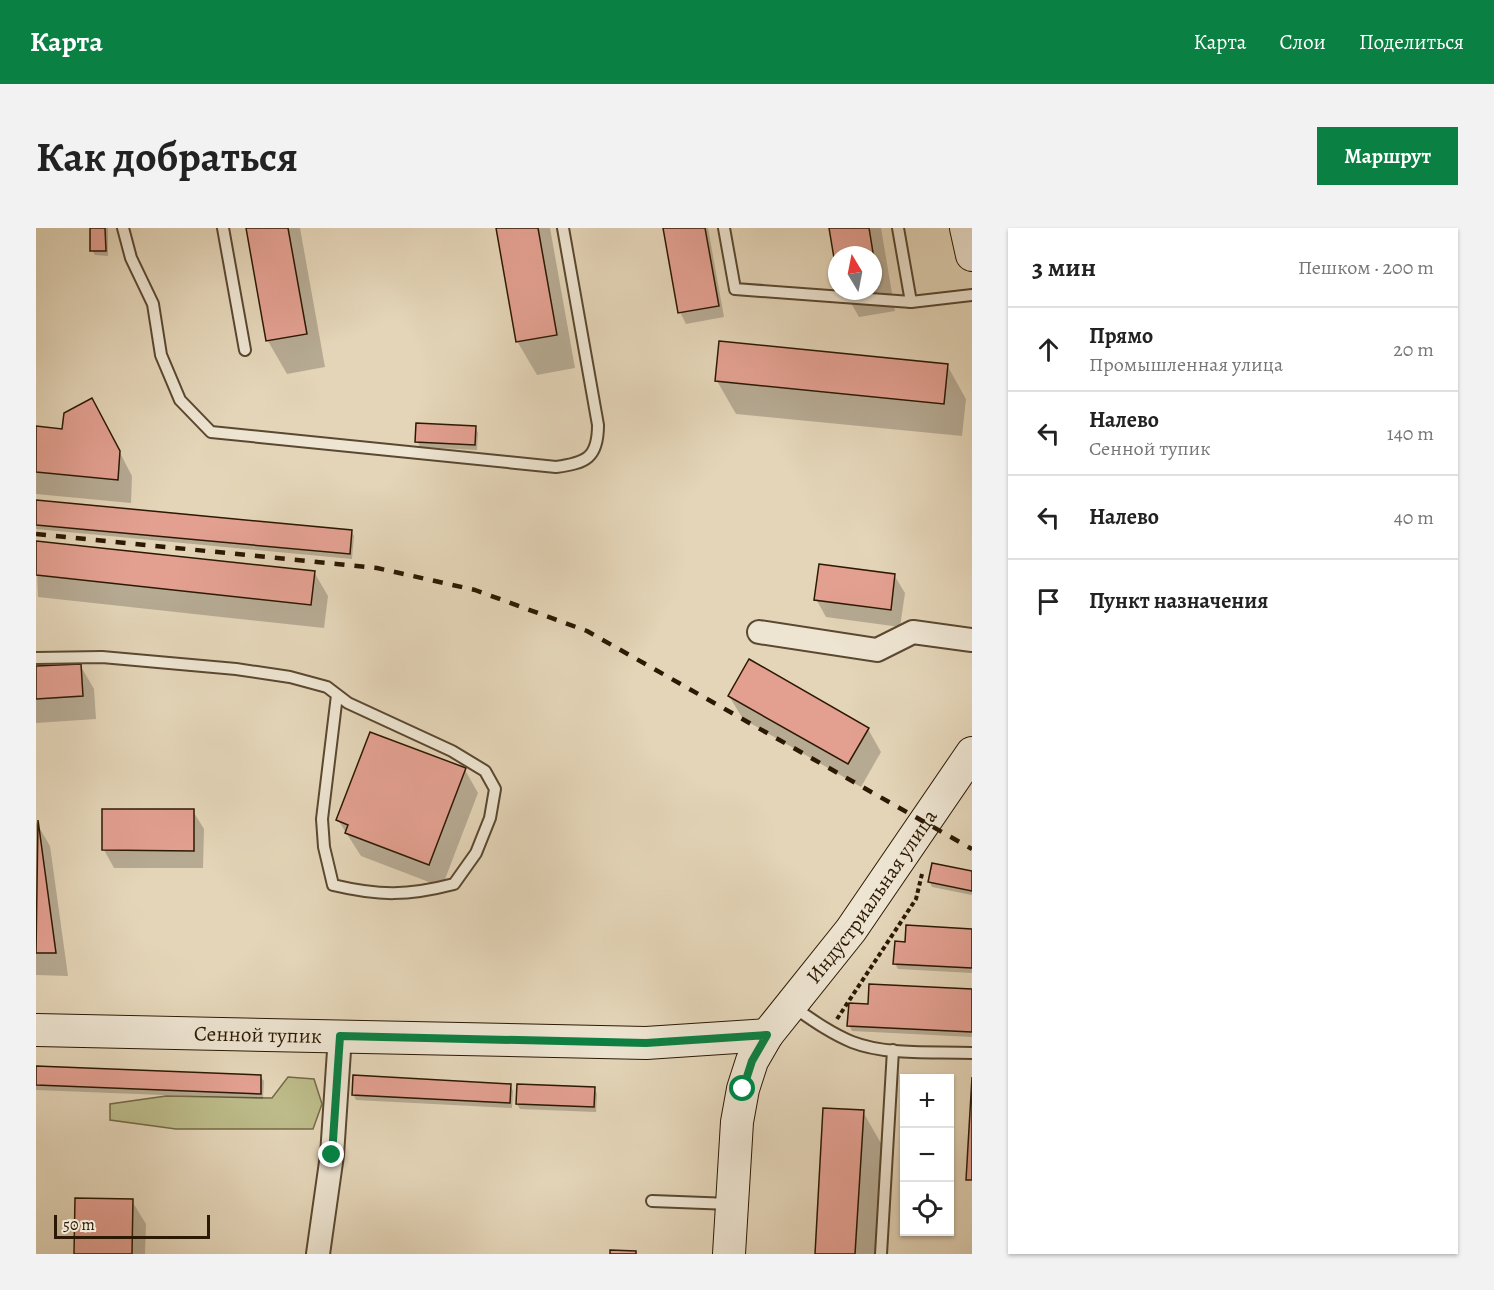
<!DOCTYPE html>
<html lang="ru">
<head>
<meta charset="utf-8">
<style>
	:root { --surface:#fff; --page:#f2f2f2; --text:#222; --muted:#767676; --line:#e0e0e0; --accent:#0b8043 }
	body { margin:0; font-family:Alegreya,serif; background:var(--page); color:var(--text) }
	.controls { position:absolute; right:18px; bottom:18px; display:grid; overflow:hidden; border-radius:0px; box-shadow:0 2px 4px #0004 }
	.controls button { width:54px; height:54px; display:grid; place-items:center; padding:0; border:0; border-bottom:2px solid var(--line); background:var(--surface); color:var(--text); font:30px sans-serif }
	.compass { position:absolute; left:792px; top:18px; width:54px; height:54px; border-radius:50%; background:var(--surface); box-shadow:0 2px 4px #0004; rotate:350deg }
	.scale { position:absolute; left:18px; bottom:15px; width:156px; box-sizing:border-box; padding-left:6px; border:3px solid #2c1903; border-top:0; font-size:16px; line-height:21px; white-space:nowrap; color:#2c1903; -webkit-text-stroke:4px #ede4d1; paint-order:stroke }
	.stop { position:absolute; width:18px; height:18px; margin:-14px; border:4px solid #0b8043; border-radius:50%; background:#fff }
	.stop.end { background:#0b8043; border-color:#fff; box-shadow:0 2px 6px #0008 }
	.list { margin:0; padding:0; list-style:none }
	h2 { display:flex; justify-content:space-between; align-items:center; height:78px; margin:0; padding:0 24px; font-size:26px }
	h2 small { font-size:20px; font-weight:400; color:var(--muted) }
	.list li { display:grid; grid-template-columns:39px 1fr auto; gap:18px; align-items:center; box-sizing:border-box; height:84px; padding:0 24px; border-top:2px solid var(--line) }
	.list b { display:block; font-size:22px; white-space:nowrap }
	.list p { margin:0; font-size:20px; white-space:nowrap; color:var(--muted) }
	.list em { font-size:20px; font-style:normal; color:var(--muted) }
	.icon { flex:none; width:33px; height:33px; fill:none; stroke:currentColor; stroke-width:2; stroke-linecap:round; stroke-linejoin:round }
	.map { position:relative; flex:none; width:936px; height:1026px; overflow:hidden; border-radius:0px }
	header { display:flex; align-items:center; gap:36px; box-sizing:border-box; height:84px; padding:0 30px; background:var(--accent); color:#fff }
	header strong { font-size:28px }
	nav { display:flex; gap:33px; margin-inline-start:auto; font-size:21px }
	.intro { display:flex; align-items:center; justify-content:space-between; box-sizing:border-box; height:144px; padding:0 36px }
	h1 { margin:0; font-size:42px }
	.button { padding:15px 27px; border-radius:0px; background:var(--accent); color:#fff; font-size:21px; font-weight:700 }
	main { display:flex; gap:36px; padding:0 36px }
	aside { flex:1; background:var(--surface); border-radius:0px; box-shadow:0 2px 4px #0004 }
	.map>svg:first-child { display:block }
	.green { fill:#bcbb89; stroke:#746a46; stroke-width:1.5 }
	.shadow { fill:#0003 }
	.building { fill:#e3a091; stroke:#2c1903; stroke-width:1.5 }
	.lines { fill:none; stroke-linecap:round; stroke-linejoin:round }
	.service-casing { stroke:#5a4830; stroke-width:14 }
	.minor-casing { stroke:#5a4830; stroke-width:26 }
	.secondary-casing { stroke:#2c1903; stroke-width:34 }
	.path { stroke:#2c1903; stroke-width:4; stroke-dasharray:4.5 3; stroke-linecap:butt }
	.service { stroke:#ede4d1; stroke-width:10 }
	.minor { stroke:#ede4d1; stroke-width:22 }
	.secondary { stroke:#ede4d1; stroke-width:32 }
	.rail { stroke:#2c1903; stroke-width:4.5; stroke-dasharray:10 10; stroke-linecap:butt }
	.route { stroke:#0b8043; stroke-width:8 }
	.labels { text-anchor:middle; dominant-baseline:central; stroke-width:4.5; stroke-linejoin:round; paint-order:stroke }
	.street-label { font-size:21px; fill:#2c1903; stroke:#ede4d1 }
</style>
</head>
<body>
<header>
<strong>Карта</strong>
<nav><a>Карта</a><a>Слои</a><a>Поделиться</a></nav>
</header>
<div class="intro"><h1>Как добраться</h1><a class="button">Маршрут</a></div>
<main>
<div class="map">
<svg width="936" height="1026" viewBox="0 0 936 1026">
	<rect width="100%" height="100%" fill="#e4d5b8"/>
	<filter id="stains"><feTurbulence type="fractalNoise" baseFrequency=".00333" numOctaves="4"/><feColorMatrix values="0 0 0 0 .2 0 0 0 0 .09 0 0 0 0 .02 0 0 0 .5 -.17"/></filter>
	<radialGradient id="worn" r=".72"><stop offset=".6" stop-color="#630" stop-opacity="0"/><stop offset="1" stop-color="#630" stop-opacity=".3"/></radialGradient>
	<!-- green -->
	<polygon class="green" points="252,849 278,851 286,876 277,901 140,901 74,892 74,876 130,868 236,870"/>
	<!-- shadow -->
	<g class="shadow">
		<polygon points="55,0 72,0 72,28 59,27 56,22"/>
		<polygon points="212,0 264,0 289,139 251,146 232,113"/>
		<polygon points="461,0 514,0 539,140 501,147 481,113"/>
		<polygon points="628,0 672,0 688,89 650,96 644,84"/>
		<polygon points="794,0 845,0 859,83 823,89 808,63 837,63 837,27 801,27 801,39"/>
		<polygon points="911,137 930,171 926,208 700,186 681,153"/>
		<polygon points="69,196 96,248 95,275 0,266 0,199 28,202"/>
		<polygon points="439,199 442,205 441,222 384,219 381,213"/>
		<polygon points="0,274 315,303 318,308 316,331 0,301"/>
		<polygon points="0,314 278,344 292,368 288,400 2,369"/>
		<polygon points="858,347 869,365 864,399 790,389 780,371"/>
		<polygon points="44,437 58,461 60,491 0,495 0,440"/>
		<polygon points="693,468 832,501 845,524 825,559 707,491"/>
		<polygon points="429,542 442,565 406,659 325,628 302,592"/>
		<polygon points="157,583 168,601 167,640 78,640 68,622"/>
		<polygon points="0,594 14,618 32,748 0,747"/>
		<polygon points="936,645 936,667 896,659 893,653"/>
		<polygon points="936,702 936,745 862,741 859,736 870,715"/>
		<polygon points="936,763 936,809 816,803 813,797 834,778"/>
		<polygon points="0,840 224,848 228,853 227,871 0,862"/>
		<polygon points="474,857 477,863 476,880 320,872 317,866"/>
		<polygon points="558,860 561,866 560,884 484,881 481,876"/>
		<polygon points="827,884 846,917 840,1026 780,1026"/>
		<polygon points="96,973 110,996 109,1026 39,1026"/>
	</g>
	<!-- building -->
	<g class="building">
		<polygon points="54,0 69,0 70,23 54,23"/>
		<polygon points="210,0 252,0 271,106 230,113"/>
		<polygon points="460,0 502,0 521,107 480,114"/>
		<polygon points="627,0 669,0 683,78 642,85"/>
		<polygon points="793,0 833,0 841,49 837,50 837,27 801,27 801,48"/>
		<polygon points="683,113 912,136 908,176 679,153"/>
		<polygon points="56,170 84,223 82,252 0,244 0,198 26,201 28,185"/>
		<polygon points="380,195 440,198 439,217 379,214"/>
		<polygon points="0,272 316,302 314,326 0,297"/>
		<polygon points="0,313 279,343 275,377 0,347"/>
		<polygon points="783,336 859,346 855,382 778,372"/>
		<polygon points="713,431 833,500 812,536 692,468"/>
		<polygon points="45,436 47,468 0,471 0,438"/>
		<polygon points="334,504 430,540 393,637 309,605 312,597 300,592"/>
		<polygon points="66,581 158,581 158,623 66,622"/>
		<polygon points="2,592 20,725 0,725"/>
		<polygon points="896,635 936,643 936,663 892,654"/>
		<polygon points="870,697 936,701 936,740 857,736 859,713 869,714"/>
		<polygon points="833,756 936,761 936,804 811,798 813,775 832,776"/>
		<polygon points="0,838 225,847 225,866 0,857"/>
		<polygon points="317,847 475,856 474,875 316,867"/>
		<polygon points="936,849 936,952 930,952"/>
		<polygon points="481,856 559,859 558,879 480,876"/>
		<polygon points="787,880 828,882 819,1026 779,1026"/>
		<polygon points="39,970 97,971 96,1026 38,1026"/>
		<polygon points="574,1022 600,1023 600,1026 574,1026"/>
	</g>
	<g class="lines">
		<defs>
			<g id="service">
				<path d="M87,0l8,30 22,46 8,51 19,45 31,32 345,35c30,-4 42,-9 42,-42l-35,-197"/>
				<polyline points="187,0 209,122"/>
				<polyline points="688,0 699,61 875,74 936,67"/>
				<polyline points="862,0 875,74"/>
				<path d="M0,430l66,-1 134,12 54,8 37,10 21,16 104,48 33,20 10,18 -5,29 -14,35 -22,31c-46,12 -75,12 -121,1l-9,-38 -2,-28 15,-124"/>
				<path d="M756,778c19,13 38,27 60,36 36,14 82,9 120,11"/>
				<polyline points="616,973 695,976"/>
				<polyline points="845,1026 857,822"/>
			</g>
			<g id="minor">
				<polyline points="723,404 841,422 877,404 936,412"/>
				<polyline points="282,1026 296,927 304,808"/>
			</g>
			<g id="secondary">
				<polyline points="930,0 936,27"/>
				<path id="s1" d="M0,802l610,13 121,-8"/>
				<path id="s2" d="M693,1026l8,-132 6,-33 9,-28 15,-26 84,-105 121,-177"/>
			</g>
		</defs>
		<!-- service casing -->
		<use href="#service" class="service-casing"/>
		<!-- minor casing -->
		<use href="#minor" class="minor-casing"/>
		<!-- secondary casing -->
		<use href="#secondary" class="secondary-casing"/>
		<!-- path -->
		<polyline class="path" points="801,791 880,671 886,646"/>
		<!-- service -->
		<use href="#service" class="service"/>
		<!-- minor -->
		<use href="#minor" class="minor"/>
		<!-- secondary -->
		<use href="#secondary" class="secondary"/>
		<!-- rail -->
		<polyline class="rail" points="0,306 341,340 439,362 551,403 936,621"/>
	</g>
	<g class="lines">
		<!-- route -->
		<polyline class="route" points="296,927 304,808 610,815 731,807 716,833 707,861"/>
	</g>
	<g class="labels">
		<!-- street labels -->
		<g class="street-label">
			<text stroke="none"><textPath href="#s2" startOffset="399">Индустриальная улица</textPath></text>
			<text stroke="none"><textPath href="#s1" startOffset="222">Сенной тупик</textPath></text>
		</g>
	</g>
	<rect width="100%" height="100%" filter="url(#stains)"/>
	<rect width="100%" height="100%" fill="url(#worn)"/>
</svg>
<div class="controls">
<button>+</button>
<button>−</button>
<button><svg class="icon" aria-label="locate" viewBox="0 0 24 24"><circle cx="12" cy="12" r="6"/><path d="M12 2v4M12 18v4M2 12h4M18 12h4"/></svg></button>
</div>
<svg class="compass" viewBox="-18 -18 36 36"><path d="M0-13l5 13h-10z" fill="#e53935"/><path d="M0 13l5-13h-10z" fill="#767676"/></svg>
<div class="scale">50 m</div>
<div class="stop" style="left:707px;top:861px"></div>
<div class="stop end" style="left:296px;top:927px"></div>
</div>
<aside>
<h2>3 мин<small>Пешком · 200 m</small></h2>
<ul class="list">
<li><svg class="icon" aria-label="ahead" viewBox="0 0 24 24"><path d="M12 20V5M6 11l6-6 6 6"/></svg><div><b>Прямо</b><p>Промышленная улица</p></div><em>20 m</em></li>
<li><svg class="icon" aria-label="left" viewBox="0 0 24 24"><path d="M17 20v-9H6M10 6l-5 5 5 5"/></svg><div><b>Налево</b><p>Сенной тупик</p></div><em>140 m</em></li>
<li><svg class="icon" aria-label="left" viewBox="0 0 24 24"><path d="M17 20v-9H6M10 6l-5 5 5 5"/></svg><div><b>Налево</b></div><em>40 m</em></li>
<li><svg class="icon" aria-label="arrive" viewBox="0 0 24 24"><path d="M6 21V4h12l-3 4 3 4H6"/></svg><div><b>Пункт назначения</b></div></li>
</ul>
</aside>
</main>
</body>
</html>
